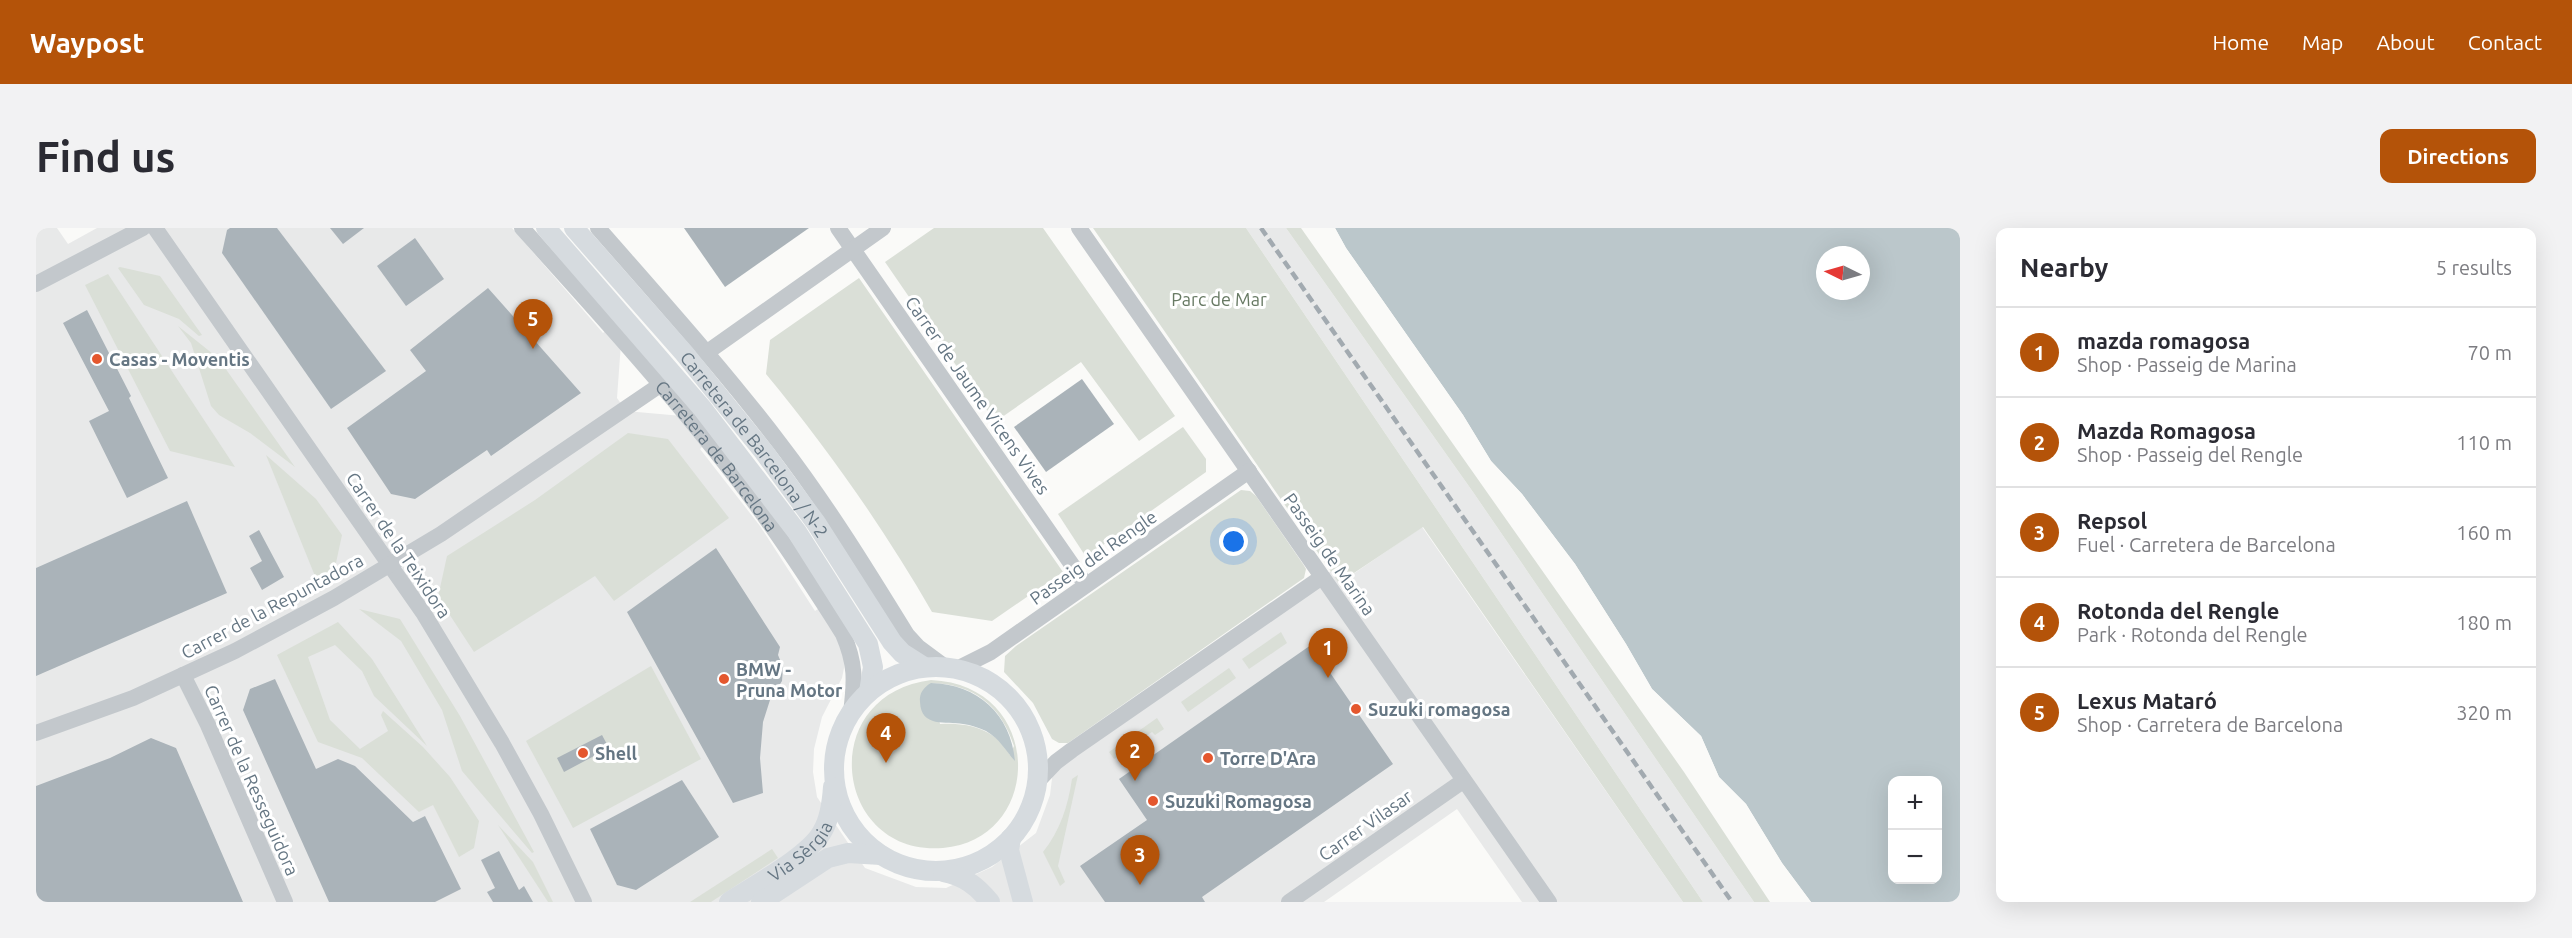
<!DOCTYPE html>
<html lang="en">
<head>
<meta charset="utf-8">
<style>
	:root { --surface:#fff; --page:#f2f2f3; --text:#2b2b33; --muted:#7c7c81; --line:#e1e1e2; --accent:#b45309 }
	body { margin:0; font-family:Ubuntu,sans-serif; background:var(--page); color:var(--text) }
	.controls { position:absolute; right:18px; bottom:18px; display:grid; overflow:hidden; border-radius:12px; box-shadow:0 6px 24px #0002 }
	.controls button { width:54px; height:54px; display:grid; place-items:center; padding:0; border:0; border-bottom:2px solid var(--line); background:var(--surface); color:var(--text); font:30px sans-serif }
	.compass { position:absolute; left:1780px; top:18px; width:54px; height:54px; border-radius:50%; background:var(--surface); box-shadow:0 6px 24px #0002; rotate:275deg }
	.you { position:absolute; left:1198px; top:314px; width:21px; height:21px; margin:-15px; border:4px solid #fff; border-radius:50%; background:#1a73e8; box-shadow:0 0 0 9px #1a73e833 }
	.badge { display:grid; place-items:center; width:39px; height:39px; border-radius:50%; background:var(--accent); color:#fff; font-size:20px; font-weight:700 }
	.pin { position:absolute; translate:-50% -50px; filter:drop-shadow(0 2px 3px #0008) }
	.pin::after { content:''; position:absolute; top:32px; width:21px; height:18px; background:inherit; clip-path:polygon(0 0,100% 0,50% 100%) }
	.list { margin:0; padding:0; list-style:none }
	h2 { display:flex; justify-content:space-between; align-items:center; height:78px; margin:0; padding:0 24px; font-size:26px }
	h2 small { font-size:20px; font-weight:400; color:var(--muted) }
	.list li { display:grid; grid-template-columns:39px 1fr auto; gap:18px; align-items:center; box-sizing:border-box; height:90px; padding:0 24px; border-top:2px solid var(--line) }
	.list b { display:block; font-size:22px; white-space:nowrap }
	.list p { margin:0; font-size:20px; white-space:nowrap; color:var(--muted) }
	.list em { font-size:20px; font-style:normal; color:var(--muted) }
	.map { position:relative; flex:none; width:1924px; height:674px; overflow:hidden; border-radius:12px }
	header { display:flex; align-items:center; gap:36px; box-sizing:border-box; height:84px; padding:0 30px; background:var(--accent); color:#fff }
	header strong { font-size:28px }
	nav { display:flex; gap:33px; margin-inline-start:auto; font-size:21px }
	.intro { display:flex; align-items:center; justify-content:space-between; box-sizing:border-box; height:144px; padding:0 36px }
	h1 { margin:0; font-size:42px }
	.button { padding:15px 27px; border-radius:12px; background:var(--accent); color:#fff; font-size:21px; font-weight:700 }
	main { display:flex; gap:36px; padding:0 36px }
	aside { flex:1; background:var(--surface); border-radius:12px; box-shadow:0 6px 24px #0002 }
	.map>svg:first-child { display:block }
	.built { fill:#e8e9e9 }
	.green { fill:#dadfd7; fill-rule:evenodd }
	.water { fill:#bbc7cb; fill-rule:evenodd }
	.pier { fill:#fafaf8 }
	.building { fill:#aab3b9 }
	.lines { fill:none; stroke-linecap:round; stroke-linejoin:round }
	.minor { stroke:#c3c8cc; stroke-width:16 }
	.major { stroke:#d6dbdf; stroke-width:20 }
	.rail { stroke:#a2aab0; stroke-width:4.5; stroke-dasharray:9 4.5; stroke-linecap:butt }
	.poi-dot { fill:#e4572e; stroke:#fff; stroke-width:2 }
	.labels { text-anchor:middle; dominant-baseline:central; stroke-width:6; stroke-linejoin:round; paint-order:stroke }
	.park-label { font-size:18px; fill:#687a64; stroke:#fff }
	.poi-label { font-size:18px; font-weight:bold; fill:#657683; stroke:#fff; text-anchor:start }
	.street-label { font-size:18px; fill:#657683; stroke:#fff }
</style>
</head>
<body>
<header>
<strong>Waypost</strong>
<nav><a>Home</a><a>Map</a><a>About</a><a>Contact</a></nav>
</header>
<div class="intro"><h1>Find us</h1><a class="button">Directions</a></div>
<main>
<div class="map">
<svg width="1924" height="674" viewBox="0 0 1924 674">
	<rect width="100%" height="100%" fill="#fafaf8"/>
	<!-- built -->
	<g class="built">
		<polygon points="0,0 21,0 32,16 61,0 476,0 567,105 572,101 585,115 581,170 590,183 646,188 669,216 664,221 724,298 779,383 785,379 805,411 809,435 806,450 786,489 778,521 777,544 781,569 829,640 880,659 910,660 956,639 1000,605 1014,567 1018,534 1295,343 1304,355 1386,299 1647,674 1486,674 1421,581 1288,674 0,674"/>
		<polygon points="1210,0 1250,0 1437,264 1718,674 1667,674"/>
	</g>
	<!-- green -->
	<g class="green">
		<polygon points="898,0 1007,0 1139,188 1103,213 1045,134 959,194 849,34"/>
		<polygon points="1057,0 1210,0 1667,674 1647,674 1387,299 1303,355"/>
		<polygon points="1250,0 1265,0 1648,544 1734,674 1718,674 1437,264"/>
		<polygon points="84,39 124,48 166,107 163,108 143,91 108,77 82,40"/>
		<polygon points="72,46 199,239 134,223 49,57"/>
		<path d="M823,50l204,294 -71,49 -60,-9c-49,-85 -104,-163 -166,-238l4,-34z"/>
		<polygon points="142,98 182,130 259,239 214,205 183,187 175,178 155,115"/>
		<polygon points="1147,199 1170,231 1170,244 1050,329 1022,286"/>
		<polygon points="592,205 632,211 693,290 578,373 559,348 438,424 402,369 411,328 499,272"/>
		<polygon points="230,227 280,271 306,307 298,344 281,353"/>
		<polygon points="1205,262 1214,263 1220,268 1267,336 1270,341 1268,350 1032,515 1023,515 1016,511 997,475 968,444 969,428 980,418"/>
		<polygon points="323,381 364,391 424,488 498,624 496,625 426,543 406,482 365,413"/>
		<polygon points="302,394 336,431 391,518 338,468 326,443 299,417 272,429 294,492 324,521 352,503 345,487 347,483 387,519 414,549 443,593 438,620 423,629 397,577 383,584 326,530 282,514 241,427"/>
		<polygon points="1245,404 1251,415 1213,441 1206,431"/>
		<polygon points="615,438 665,531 537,600 490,513"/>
		<polygon points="1193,440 1200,450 1152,484 1145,474"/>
		<path d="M895,452c114,5 114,159 12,168 -109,9 -129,-153 -12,-168zM895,455c43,1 70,23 83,63l-4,9c-13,-26 -43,-33 -70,-31z"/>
		<polygon points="1121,490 1128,501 1119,507 1116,504 1078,531 1073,524"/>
		<path d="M1042,547l-20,91 7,16 -5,4 -17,-34c17,-21 25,-46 29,-73z"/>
		<polygon points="462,597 497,634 517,674 512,674"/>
		<polygon points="736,621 742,630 675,674 654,674"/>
	</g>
	<!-- water -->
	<g class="water">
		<path d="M1299,0h625v674h-149l-29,-39 -36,-59 -27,-27 -18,-41 -49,-47 -26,-45 -51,-80 -53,-70 -31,-33 -28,-46 -117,-167zM1789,27h36v36h-36zM1856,552h46v100h-46z"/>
		<path d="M895,455c46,1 80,31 84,78 -10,-11 -15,-22 -29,-30 -7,-3 -15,-6 -23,-7 -17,-3 -42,4 -43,-22 -1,-9 4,-15 11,-19z"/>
	</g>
	<!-- pier -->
	<polygon class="pier" points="1296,0 1299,0 1310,20 1427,187 1455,233 1486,266 1539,336 1590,416 1616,461 1665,508 1683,549 1710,576 1746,635 1775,674 1771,674 1744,636 1707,577 1681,551 1663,510 1614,463 1588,417 1536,338 1483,268 1453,235 1425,189 1307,22"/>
	<!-- building -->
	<g class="building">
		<polygon points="194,0 241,0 350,143 295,181 186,25 191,2"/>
		<polygon points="294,0 328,0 307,16"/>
		<polygon points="648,0 773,0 689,59"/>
		<polygon points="379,10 408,51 370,78 341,38"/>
		<polygon points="452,60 545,165 455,228 451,222 379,271 355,266 311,200 390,143 374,122"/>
		<polygon points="51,82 95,168 93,170 132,250 91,270 53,193 73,183 27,95"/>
		<polygon points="1046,151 1078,196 1010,244 978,199"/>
		<polygon points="151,273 191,365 0,448 0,340"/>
		<polygon points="223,302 248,349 226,362 214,340 226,333 213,308"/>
		<polygon points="680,320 744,419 742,427 747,439 746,453 734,472 727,494 724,530 727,565 697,575 591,384"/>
		<polygon points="1275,417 1357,536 1166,669 1169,674 1069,674 1044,638 1111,592 1083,551"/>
		<polygon points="239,451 280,541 302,531 319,538 377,594 389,588 425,661 399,674 293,674 207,482 214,461"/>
		<polygon points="566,507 573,520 528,544 521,530"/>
		<polygon points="115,510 140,520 207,674 0,674 0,558 74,530"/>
		<polygon points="646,552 683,609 600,662 581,657 554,601"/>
		<polygon points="463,623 483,662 488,658 497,674 457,674 451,664 459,660 445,632"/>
	</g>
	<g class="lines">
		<!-- minor -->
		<g class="minor">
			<polyline points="119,0 388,386 466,515 505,586 548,674"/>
			<path id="s1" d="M486,0c73,81 147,162 213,248 39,51 74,104 108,158 13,30 12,47 8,79"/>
			<path d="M562,0c62,71 126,142 183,217 46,60 86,125 126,190l11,12 27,20"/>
			<polyline points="802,0 1050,357"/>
			<polyline points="1043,0 1513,674"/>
			<polyline points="0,56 107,0"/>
			<polyline points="670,125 847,0"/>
			<polyline points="921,441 955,424 1213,243"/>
			<polyline points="147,447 172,497 249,674"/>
			<polyline points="0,505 97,470 199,423 298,370 405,306 624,157"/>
			<polyline points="1001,554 1020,534 1036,522 1286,349"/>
			<polyline points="1253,674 1427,553"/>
		</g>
		<!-- major -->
		<g class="major">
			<polyline points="510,0 666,180 761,304 832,416 837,439 833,464"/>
			<path id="s2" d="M538,0l110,125 80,99 52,71 76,119 10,11 22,14"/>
			<circle cx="900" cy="541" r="102"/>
			<polyline points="975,610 973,622 987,674"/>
			<path d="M907,644c21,4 34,14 47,30"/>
			<path id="s3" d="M693,674c24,-16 80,-46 93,-70 8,-13 10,-30 11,-45"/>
			<polyline points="725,674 792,630 812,625 845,627"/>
		</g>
		<!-- rail -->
		<polyline class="rail" points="1225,0 1696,674"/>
	</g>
	<!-- markers -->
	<g class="poi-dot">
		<circle cx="61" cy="131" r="6"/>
		<circle cx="688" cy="451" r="6"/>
		<circle cx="1320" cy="481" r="6"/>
		<circle cx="547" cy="525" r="6"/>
		<circle cx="1172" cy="530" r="6"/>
		<circle cx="1117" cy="573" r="6"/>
	</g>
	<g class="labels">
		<!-- park labels -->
		<g class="park-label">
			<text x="1183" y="71">Parc de Mar</text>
		</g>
		<!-- poi labels -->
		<g class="poi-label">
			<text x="73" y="131">Casas - Moventis</text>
			<text x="700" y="441">BMW -<tspan x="700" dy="21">Pruna Motor</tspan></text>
			<text x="1332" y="481">Suzuki romagosa</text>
			<text x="559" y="525">Shell</text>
			<text x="1184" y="530">Torre D'Ara</text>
			<text x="1129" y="573">Suzuki Romagosa</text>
		</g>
		<!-- street labels -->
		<g class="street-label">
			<text transform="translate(942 167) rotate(55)">Carrer de Jaume Vicens Vives</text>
			<text stroke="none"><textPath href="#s2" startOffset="282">Carretera de Barcelona / N-2</textPath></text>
			<text stroke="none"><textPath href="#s1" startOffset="300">Carretera de Barcelona</textPath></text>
			<text transform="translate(363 317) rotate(56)">Carrer de la Teixidora</text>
			<text transform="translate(1294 326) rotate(55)">Passeig de Marina</text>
			<text transform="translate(1057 329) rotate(-35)">Passeig del Rengle</text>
			<text transform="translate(236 378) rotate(-28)">Carrer de la Repuntadora</text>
			<text transform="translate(216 552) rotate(66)">Carrer de la Resseguidora</text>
			<text transform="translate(1329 597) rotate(-35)">Carrer Vilasar</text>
			<text stroke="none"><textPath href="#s3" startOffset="88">Via Sèrgia</textPath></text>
		</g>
	</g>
</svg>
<div class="controls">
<button>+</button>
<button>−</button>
</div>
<svg class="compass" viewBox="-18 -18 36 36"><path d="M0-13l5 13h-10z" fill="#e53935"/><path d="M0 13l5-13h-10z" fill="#7c7c81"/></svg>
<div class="you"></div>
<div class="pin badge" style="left:1292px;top:450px">1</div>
<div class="pin badge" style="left:1099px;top:553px">2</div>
<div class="pin badge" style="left:1104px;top:657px">3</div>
<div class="pin badge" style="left:850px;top:535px">4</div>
<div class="pin badge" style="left:497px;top:121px">5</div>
</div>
<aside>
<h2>Nearby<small>5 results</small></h2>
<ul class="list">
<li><span class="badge">1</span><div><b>mazda romagosa</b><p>Shop · Passeig de Marina</p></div><em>70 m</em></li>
<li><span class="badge">2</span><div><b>Mazda Romagosa</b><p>Shop · Passeig del Rengle</p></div><em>110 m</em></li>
<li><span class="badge">3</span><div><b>Repsol</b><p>Fuel · Carretera de Barcelona</p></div><em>160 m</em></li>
<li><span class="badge">4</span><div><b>Rotonda del Rengle</b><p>Park · Rotonda del Rengle</p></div><em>180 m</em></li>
<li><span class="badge">5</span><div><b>Lexus Mataró</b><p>Shop · Carretera de Barcelona</p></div><em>320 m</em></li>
</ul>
</aside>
</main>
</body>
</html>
